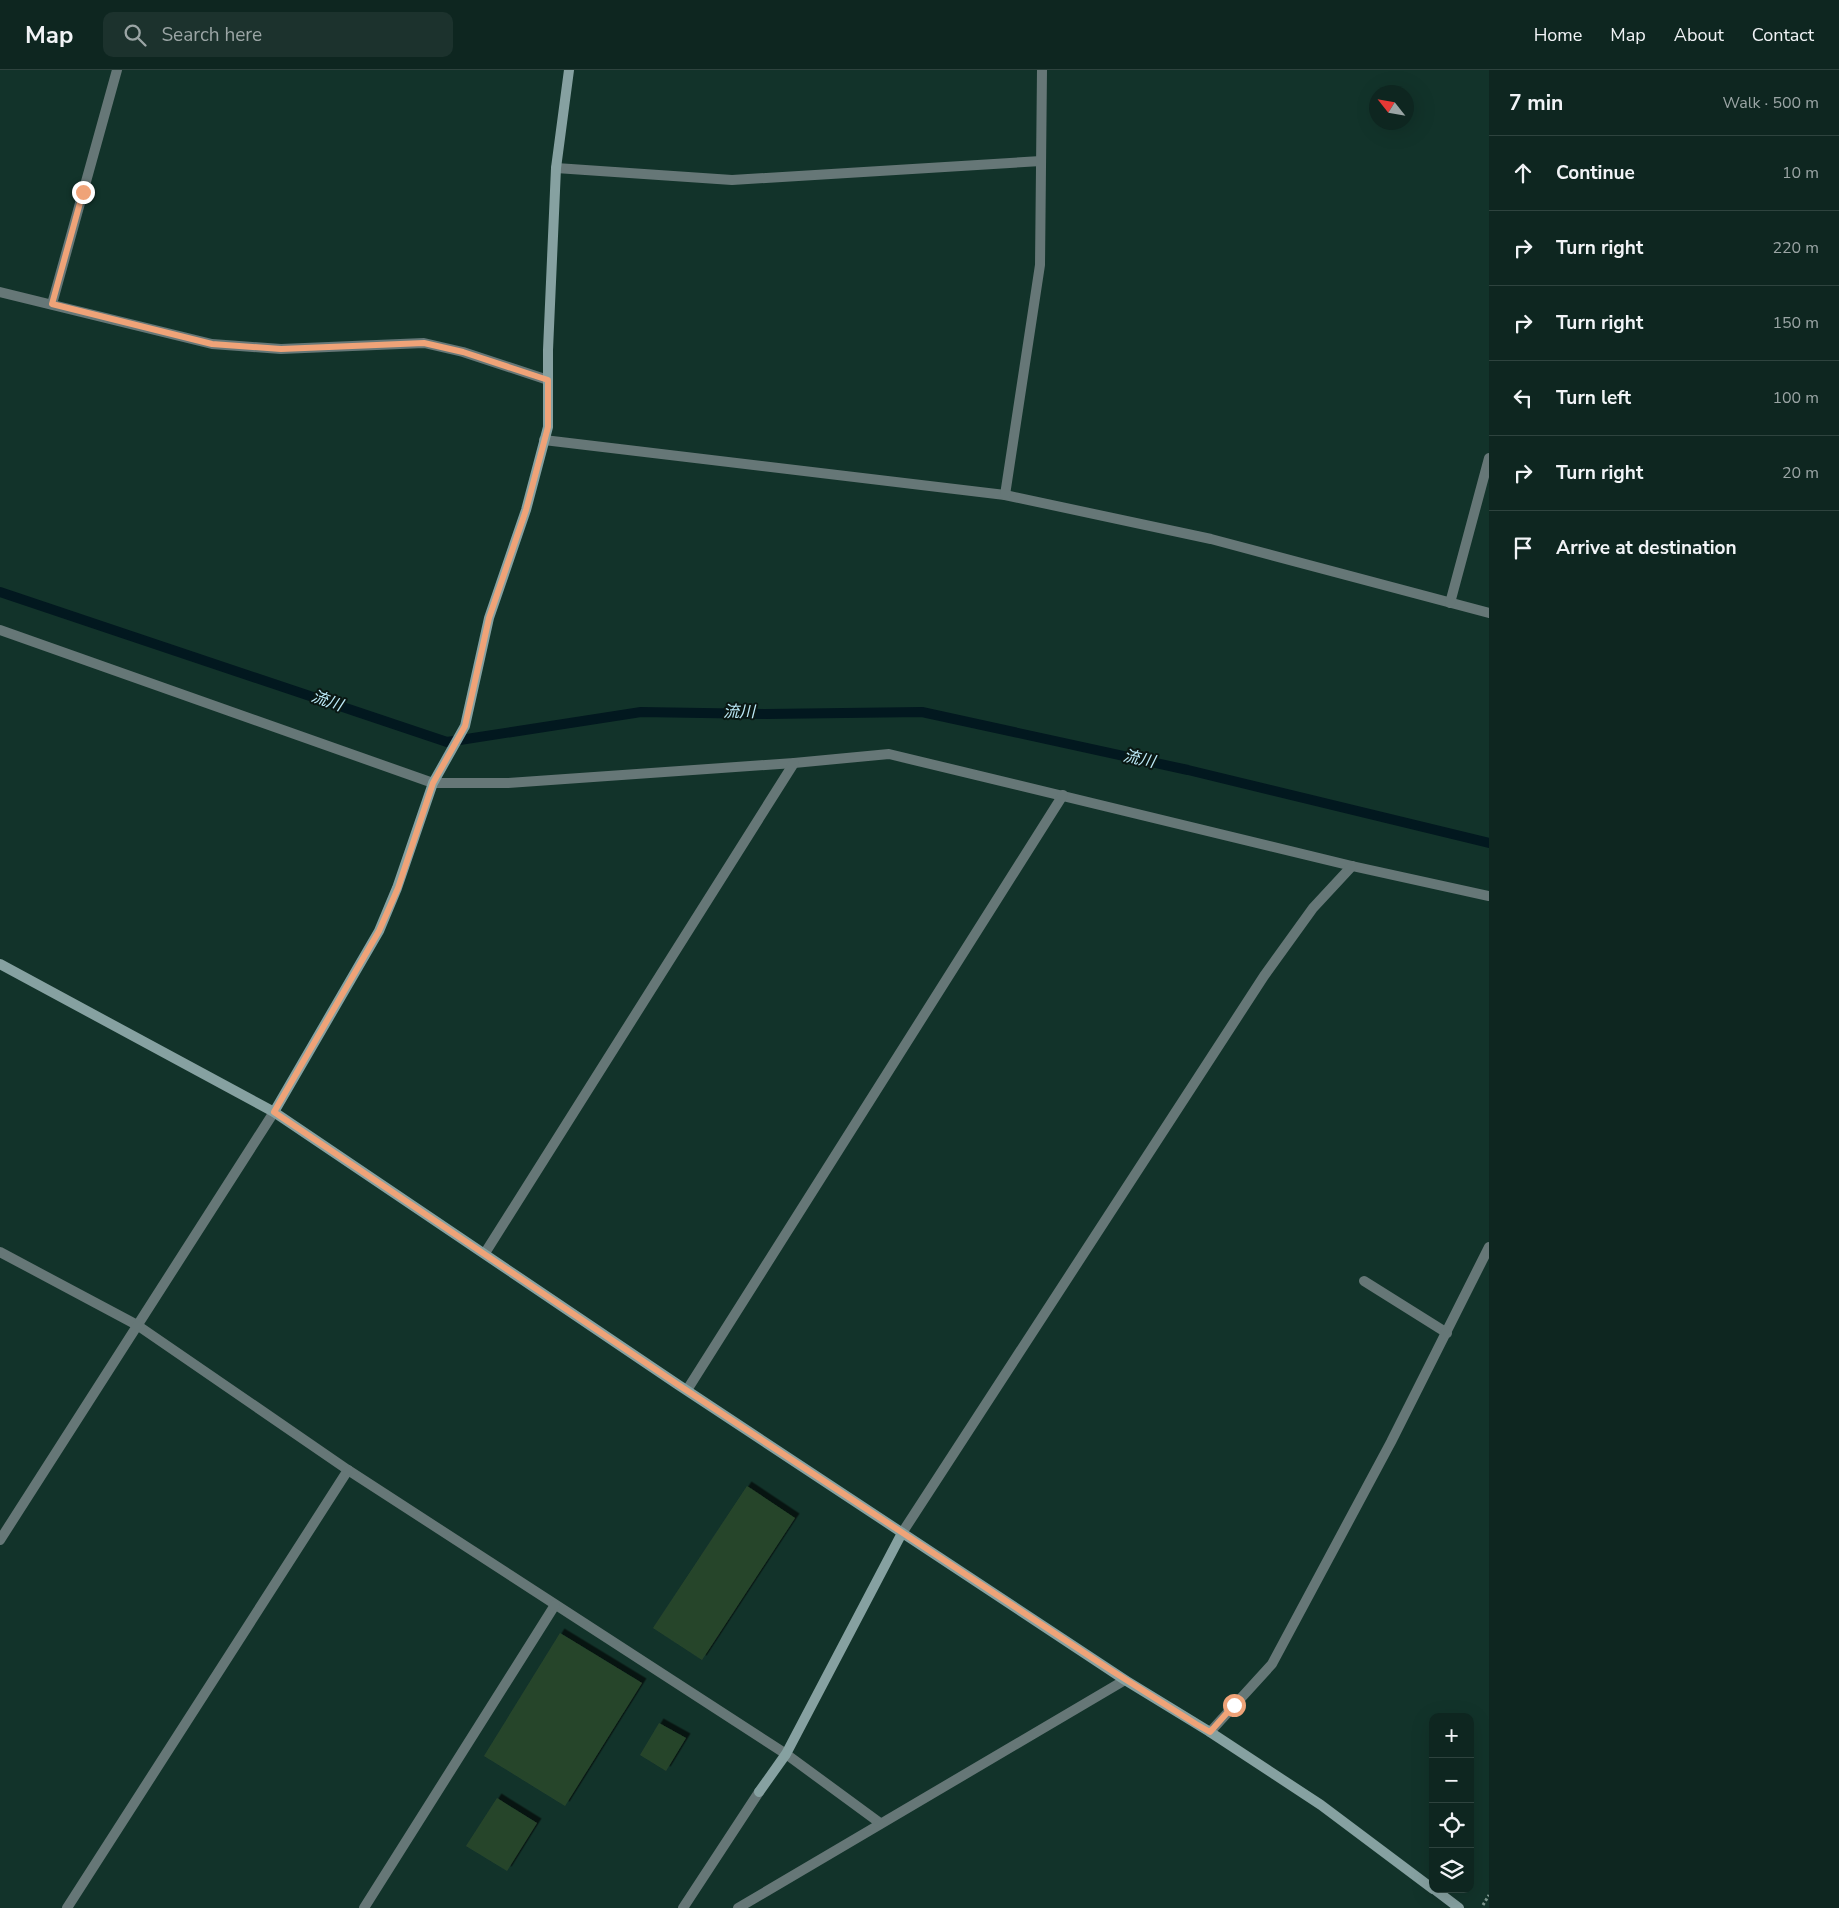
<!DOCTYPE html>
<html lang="en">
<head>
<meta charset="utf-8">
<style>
	:root { --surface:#0e2620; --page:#1c322d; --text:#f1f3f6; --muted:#9ba5a5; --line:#2e433e }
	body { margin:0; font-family:"Nunito Sans","Noto Sans JP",sans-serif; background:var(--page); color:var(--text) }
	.controls { position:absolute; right:15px; bottom:15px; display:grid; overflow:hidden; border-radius:10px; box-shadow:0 5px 20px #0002 }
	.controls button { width:45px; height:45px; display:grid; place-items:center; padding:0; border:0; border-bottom:1px solid var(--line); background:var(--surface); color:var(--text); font:25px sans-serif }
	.compass { position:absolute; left:1369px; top:15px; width:45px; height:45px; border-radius:50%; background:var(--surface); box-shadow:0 5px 20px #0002; rotate:301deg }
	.stop { position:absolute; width:15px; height:15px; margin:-11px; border:4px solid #efa378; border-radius:50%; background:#fff }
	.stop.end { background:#efa378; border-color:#fff; box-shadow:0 1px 5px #0008 }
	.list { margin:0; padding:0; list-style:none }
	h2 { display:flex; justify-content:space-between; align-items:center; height:65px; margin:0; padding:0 20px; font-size:21px }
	h2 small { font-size:16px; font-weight:400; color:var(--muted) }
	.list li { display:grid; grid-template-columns:32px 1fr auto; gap:15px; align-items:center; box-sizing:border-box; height:75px; padding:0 20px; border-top:1px solid var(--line) }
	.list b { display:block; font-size:19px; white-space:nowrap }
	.list em { font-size:16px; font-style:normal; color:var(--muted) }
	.icon { flex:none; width:28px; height:28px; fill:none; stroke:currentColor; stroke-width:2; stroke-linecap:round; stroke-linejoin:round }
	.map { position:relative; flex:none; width:1489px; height:1838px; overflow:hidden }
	header { display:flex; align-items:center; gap:30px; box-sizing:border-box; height:70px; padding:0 25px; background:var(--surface); border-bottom:1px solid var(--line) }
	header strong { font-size:24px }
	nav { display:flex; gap:28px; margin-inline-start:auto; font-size:18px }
	.search { width:350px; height:45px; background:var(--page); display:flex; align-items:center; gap:12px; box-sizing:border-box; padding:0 18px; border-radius:10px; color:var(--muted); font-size:19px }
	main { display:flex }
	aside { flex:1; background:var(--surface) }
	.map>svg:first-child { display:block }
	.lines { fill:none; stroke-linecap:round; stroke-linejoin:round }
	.stream { stroke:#02181f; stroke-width:10 }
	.building { fill:#28452c; filter:url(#shadow) }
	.path { stroke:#7c958d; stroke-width:3; stroke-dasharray:2.5 2.5; stroke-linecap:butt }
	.street { stroke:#677; stroke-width:10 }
	.secondary { stroke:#86a1a1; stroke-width:10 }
	.route { stroke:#efa378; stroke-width:6 }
	.labels { text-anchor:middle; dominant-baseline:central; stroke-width:4; stroke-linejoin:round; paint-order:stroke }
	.water-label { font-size:16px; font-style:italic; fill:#beebfa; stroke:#0a1814 }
</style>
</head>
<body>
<header>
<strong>Map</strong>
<div class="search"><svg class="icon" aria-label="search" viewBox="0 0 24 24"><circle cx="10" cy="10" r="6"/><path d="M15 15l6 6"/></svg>Search here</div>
<nav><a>Home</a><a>Map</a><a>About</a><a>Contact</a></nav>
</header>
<main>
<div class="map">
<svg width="1489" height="1838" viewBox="0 0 1489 1838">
	<defs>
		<filter id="shadow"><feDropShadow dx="4.5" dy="-4.5" stdDeviation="0" flood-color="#0009"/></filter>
	</defs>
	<rect width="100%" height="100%" fill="#12332a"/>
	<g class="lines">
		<!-- stream -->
		<polyline class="stream" points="0,522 447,672 641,642 766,644 922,642 1188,700 1489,773"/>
	</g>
	<!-- building -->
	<g class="building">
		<polygon points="747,1416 795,1448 702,1590 653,1558"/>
		<polygon points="560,1563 642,1613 565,1736 484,1686"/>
		<polygon points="659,1653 686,1668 666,1701 640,1685"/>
		<polygon points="497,1728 537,1753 507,1801 466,1776"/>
	</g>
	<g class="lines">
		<!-- path -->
		<polyline class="path" points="1483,1835 1489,1825"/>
		<!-- street -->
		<g class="street">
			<polyline points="556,98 732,110 1041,91"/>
			<polyline points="0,222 212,274 281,279 424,273 463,282 548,310"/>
			<polyline points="52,234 117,0"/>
			<polyline points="544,370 1005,425 1211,469 1489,543"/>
			<polyline points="1005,425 1040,195 1042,0"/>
			<polyline points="1450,533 1489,388"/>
			<polyline points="0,560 433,713 508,713 794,693 889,684 1352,796 1489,826"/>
			<polyline points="0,1182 137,1255 348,1400 786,1684 880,1753"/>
			<polyline points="485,1183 794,693"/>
			<polyline points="1364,1211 1447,1263"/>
			<polyline points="687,1320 1063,725"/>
			<polyline points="902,1463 1264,906 1313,838 1352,796"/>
			<polyline points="0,1470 274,1042"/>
			<polyline points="1210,1662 1272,1594 1391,1372 1489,1177"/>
			<polyline points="67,1838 348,1400"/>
			<polyline points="364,1838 555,1535"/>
			<polyline points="683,1838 759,1722"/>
			<polyline points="738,1838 1125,1610"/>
		</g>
		<!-- secondary -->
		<g class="secondary">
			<polyline points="0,894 274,1042 677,1314 1125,1610 1210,1662 1321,1735 1433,1819"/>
			<polyline points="274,1042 379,861 397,818 433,713 465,656 489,548 526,440 548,357 548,280 556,98 569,0"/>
			<polyline points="759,1722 786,1684 902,1463"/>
			<polyline points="1434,1819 1459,1838"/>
		</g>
	</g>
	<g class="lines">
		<!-- route -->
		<polyline class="route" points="83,122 52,234 212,274 281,279 424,273 463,282 548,310 548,357 526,440 489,548 465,656 433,713 398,818 379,861 274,1042 677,1314 1109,1599 1196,1654 1210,1662 1234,1635"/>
	</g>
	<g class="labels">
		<!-- water labels -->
		<g class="water-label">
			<text transform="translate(327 631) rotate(19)">流川</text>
			<text x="739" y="642">流川</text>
			<text transform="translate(1139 689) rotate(12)">流川</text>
		</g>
	</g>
</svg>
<div class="controls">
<button>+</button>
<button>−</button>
<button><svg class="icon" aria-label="locate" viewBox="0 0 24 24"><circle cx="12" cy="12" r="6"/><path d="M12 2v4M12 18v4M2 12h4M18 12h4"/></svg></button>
<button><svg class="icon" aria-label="layers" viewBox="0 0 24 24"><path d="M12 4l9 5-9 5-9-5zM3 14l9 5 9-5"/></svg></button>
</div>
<svg class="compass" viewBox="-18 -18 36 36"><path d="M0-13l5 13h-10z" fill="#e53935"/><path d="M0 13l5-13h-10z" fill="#9ba5a5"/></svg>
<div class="stop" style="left:1234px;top:1635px"></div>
<div class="stop end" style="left:83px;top:122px"></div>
</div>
<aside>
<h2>7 min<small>Walk · 500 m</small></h2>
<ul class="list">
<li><svg class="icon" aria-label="ahead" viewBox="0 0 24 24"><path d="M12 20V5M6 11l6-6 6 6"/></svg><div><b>Continue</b></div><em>10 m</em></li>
<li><svg class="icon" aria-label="right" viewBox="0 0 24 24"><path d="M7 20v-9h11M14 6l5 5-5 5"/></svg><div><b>Turn right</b></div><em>220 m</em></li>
<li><svg class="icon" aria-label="right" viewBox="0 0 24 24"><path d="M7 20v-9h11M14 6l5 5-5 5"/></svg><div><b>Turn right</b></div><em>150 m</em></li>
<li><svg class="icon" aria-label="left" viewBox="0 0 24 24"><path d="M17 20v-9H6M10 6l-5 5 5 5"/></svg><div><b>Turn left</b></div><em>100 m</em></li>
<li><svg class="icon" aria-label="right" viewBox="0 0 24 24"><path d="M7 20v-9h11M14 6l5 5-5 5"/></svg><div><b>Turn right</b></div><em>20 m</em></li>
<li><svg class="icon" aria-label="arrive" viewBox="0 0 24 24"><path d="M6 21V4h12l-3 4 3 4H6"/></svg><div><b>Arrive at destination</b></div></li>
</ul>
</aside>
</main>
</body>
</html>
